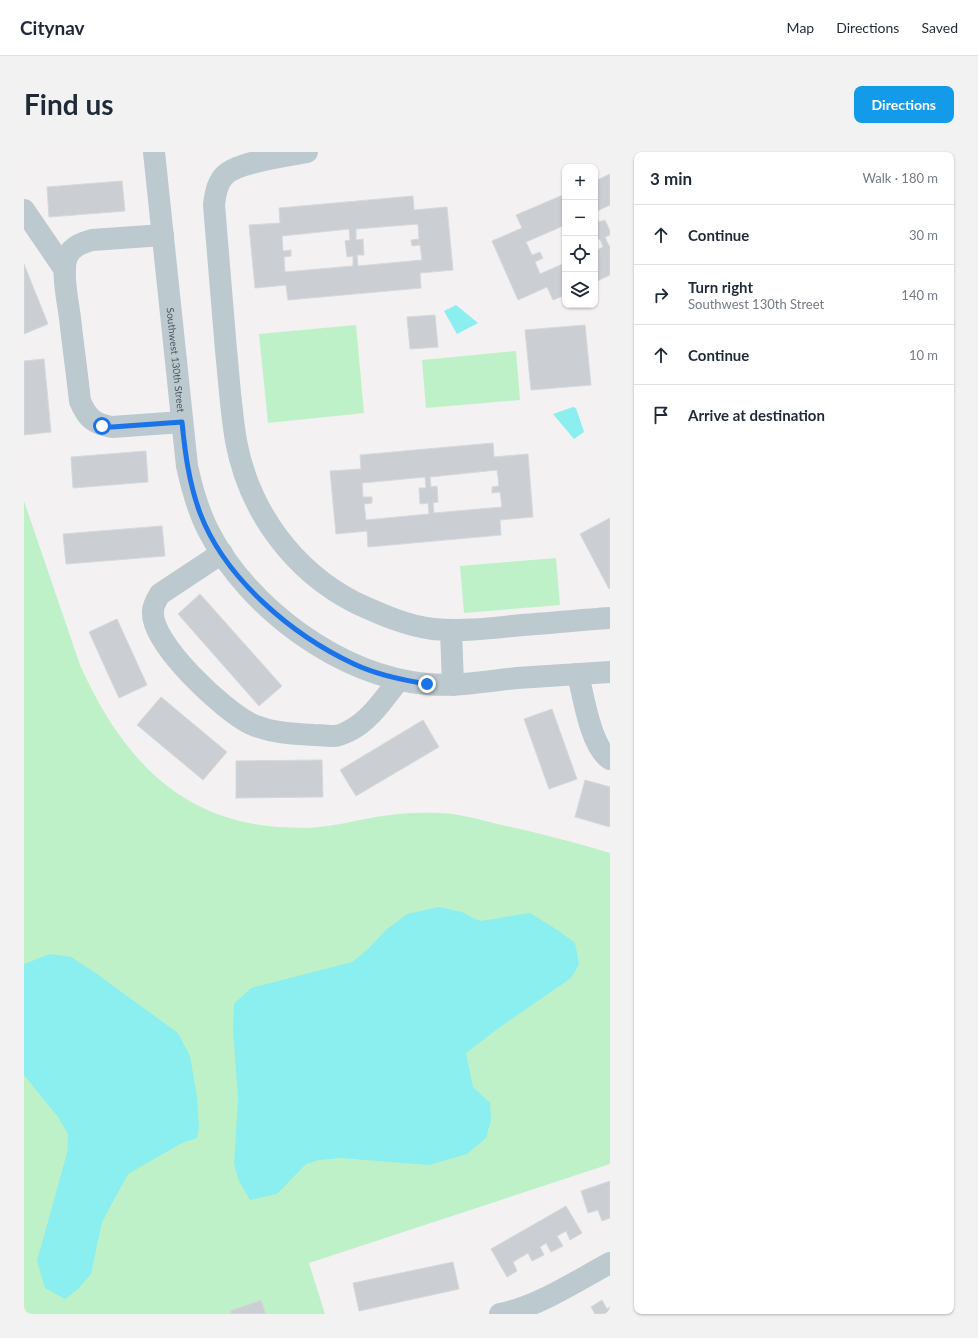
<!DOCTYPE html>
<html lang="en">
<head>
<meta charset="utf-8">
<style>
	:root { --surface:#fff; --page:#f2f2f3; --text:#1f2937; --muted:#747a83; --line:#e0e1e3; --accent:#139bea }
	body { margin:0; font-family:Lato,sans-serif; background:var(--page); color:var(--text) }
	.controls { position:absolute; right:12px; top:12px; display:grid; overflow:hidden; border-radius:8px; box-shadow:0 1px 3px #0004 }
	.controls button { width:36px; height:36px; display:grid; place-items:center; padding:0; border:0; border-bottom:1px solid var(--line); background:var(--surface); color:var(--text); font:20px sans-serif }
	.stop { position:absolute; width:12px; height:12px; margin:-9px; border:3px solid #1a73e8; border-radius:50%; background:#fff }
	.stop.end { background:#1a73e8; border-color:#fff; box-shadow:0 1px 4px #0008 }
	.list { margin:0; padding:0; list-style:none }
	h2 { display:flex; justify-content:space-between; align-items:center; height:52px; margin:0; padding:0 16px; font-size:17px }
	h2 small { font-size:13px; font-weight:400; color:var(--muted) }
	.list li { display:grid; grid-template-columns:26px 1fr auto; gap:12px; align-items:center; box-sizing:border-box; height:60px; padding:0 16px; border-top:1px solid var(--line) }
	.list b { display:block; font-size:15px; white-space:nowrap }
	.list p { margin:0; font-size:13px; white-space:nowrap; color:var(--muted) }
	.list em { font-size:13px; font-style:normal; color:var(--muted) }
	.icon { flex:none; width:22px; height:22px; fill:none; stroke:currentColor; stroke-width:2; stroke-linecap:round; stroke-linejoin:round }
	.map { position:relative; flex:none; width:586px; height:1162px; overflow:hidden; border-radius:8px }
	header { display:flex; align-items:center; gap:24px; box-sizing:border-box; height:56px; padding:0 20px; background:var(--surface); border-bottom:1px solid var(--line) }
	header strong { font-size:19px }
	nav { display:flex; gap:22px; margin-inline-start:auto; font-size:14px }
	.intro { display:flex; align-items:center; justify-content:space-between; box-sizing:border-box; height:96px; padding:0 24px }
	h1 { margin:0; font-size:28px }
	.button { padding:10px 18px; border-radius:8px; background:var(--accent); color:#fff; font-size:14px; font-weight:700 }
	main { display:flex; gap:24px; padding:0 24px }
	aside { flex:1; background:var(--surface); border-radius:8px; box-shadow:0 1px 3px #0004 }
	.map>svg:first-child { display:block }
	.green { fill:#bff1c9 }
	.water { fill:#8beeef }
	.building { fill:#cbcfd3; stroke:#d5d8dc; fill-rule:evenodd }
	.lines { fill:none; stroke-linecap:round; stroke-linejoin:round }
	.minor { stroke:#bcc9ce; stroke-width:22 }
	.route { stroke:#1a73e8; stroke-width:5 }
	.labels { text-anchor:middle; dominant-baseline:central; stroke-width:3; stroke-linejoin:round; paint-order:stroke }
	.street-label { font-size:10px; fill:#48595f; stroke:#fff }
</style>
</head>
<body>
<header>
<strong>Citynav</strong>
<nav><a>Map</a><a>Directions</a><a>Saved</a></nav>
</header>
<div class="intro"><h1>Find us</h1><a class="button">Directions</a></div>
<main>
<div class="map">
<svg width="586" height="1162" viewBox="0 0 586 1162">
	<rect width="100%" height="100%" fill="#f3f1f1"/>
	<!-- green -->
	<g class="green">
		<polygon points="332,173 340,261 244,271 235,182"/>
		<polygon points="492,199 496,248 402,256 398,208"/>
		<path d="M0,349l56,164c40,89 97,155 199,162 13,0 27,2 40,0 22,-2 42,-8 63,-11 19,-3 37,-4 55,-3 20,0 41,6 60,11 38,8 76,18 113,29v311l-301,99 16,51h-301z"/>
		<polygon points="532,406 536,453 440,461 436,414"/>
	</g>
	<!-- water -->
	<g class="water">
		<polygon points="432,153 454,171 433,182 420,159"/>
		<polygon points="549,255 552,256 560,280 550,287 529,262"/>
		<polygon points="415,755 438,760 449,766 457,769 506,761 535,779 551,791 555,812 547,826 479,873 442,901 449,935 466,951 467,968 462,986 443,1002 405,1013 316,1006 295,1008 282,1012 253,1042 226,1048 215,1029 210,1012 214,945 209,879 210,852 227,836 328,810 343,798 362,778 383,762"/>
		<polygon points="26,802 47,805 70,820 154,881 166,904 173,945 175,976 173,986 158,991 104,1022 78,1070 67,1122 53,1138 41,1147 21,1136 13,1109 43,1001 44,982 34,965 0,923 0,812"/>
	</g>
	<!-- building -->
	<g class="building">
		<polygon points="586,22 586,53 571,60 571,29"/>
		<polygon points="98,29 101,59 25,65 23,35"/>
		<polygon points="541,42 541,73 502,90 508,103 516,100 519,106 511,110 516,122 541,111 541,143 529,148 523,135 494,148 468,89 498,76 492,63"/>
		<path d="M389,44l1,14 33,-3 6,63 -33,3 1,15 -133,12 -2,-15 -31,3 -6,-63 31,-2 -1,-15zM394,72l1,15 -8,1 1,6 8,-1 2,15 -64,6 -1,-11h7l-1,-16 -7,1v-11zM325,77l1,11 -5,1 2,16 6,-1v10l-68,6 -1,-15 7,-1v-6l-8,1 -1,-15z"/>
		<polygon points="571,60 575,70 581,68 586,79 586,83 581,85 585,94 586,93 586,123 571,130 571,99 579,95 576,87 571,89"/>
		<polygon points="0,112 24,172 0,182"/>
		<polygon points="411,163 414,195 386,197 383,165"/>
		<polygon points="561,173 567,233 507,238 501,178"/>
		<polygon points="20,207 27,280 0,283 0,209"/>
		<path d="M469,291l1,14 34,-3 5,63 -33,3 1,15 -133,12 -1,-16 -31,3 -6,-63 31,-2 -1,-14zM473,318l2,16 -7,1v6l8,-1 2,15 -68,6 -1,-10 5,-1 -1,-16 -6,1 -1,-10zM401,325l1,11h-7l1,16 8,-1 1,11 -63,6 -2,-16 8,-1v-6h-9l-1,-14z"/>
		<polygon points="122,299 124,330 49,336 47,305"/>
		<polygon points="586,366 586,436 585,437 556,382"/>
		<polygon points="138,374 141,404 42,412 39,382"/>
		<polygon points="176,442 258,534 235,554 154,462"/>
		<polygon points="93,467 123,533 95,546 65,480"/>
		<polygon points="137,545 203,600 179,628 113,573"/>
		<polygon points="528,557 553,627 525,637 500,567"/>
		<polygon points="399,568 415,595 332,644 316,618"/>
		<polygon points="298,608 299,645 212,646 212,609"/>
		<polygon points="561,628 586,635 586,675 551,665"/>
		<polygon points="586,1029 586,1066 578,1069 574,1058 564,1061 557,1039"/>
		<polygon points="542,1054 558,1081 546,1088 542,1079 533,1084 539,1094 527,1100 522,1091 516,1095 520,1103 508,1109 504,1101 489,1110 493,1119 483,1125 467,1097"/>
		<polygon points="429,1110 435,1137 335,1159 329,1131"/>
		<polygon points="237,1148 242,1162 208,1162 206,1159"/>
		<polygon points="578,1148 583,1157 586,1155 586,1162 571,1162 567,1155"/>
	</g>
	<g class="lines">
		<!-- minor -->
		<g class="minor">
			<path id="s1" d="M130,0l33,314c5,23 11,45 22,66 40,77 130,143 217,152 30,3 61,-3 91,-6 31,-2 62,-4 93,-6"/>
			<path d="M283,0c-20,4 -71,10 -83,24 -7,7 -9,19 -10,29 4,48 8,96 12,145 3,30 5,61 10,91 13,70 57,130 120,162 24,11 51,23 77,26 30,3 60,-1 89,-4 29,-2 59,-5 88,-7"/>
			<polyline points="0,58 41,118"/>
			<path d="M139,83l-71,5c-10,3 -20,6 -25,17 -6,15 1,45 3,61 3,28 7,55 10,83 7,17 14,23 32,26l70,-5"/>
			<path d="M198,401l-62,41c-3,5 -7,11 -7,17 -3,32 71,100 98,113 20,9 42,10 63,11 6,0 14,1 21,1 4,0 10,-3 14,-5 22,-11 35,-33 50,-51"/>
			<polyline points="427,478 429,533"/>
			<path d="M554,522c5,21 13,74 32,85"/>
			<path d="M476,1162c38,-7 76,-33 110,-51"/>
		</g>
	</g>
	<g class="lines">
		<!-- route -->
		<path class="route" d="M78,274l10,1 70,-5c3,31 7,61 18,91 25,66 92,122 154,151 23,11 48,16 73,20"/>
	</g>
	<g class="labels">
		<!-- street labels -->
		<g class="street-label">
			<text stroke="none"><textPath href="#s1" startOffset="209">Southwest 130th Street</textPath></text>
		</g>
	</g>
</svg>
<div class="controls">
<button>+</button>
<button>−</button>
<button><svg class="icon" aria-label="locate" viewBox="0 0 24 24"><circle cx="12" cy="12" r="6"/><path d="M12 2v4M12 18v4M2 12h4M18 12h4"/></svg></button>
<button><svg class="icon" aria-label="layers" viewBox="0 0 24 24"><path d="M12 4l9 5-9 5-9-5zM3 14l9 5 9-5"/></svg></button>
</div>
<div class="stop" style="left:78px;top:274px"></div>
<div class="stop end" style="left:403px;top:532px"></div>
</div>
<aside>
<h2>3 min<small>Walk · 180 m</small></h2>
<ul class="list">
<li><svg class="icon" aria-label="ahead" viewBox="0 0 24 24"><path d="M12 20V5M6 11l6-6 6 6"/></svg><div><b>Continue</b></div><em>30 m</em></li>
<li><svg class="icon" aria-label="right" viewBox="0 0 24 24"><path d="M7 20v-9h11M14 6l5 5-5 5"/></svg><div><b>Turn right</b><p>Southwest 130th Street</p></div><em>140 m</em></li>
<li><svg class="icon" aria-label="ahead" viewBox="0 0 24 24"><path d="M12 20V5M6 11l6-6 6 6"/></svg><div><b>Continue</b></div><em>10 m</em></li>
<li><svg class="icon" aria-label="arrive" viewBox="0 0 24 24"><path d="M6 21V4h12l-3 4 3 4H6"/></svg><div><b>Arrive at destination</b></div></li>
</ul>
</aside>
</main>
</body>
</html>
